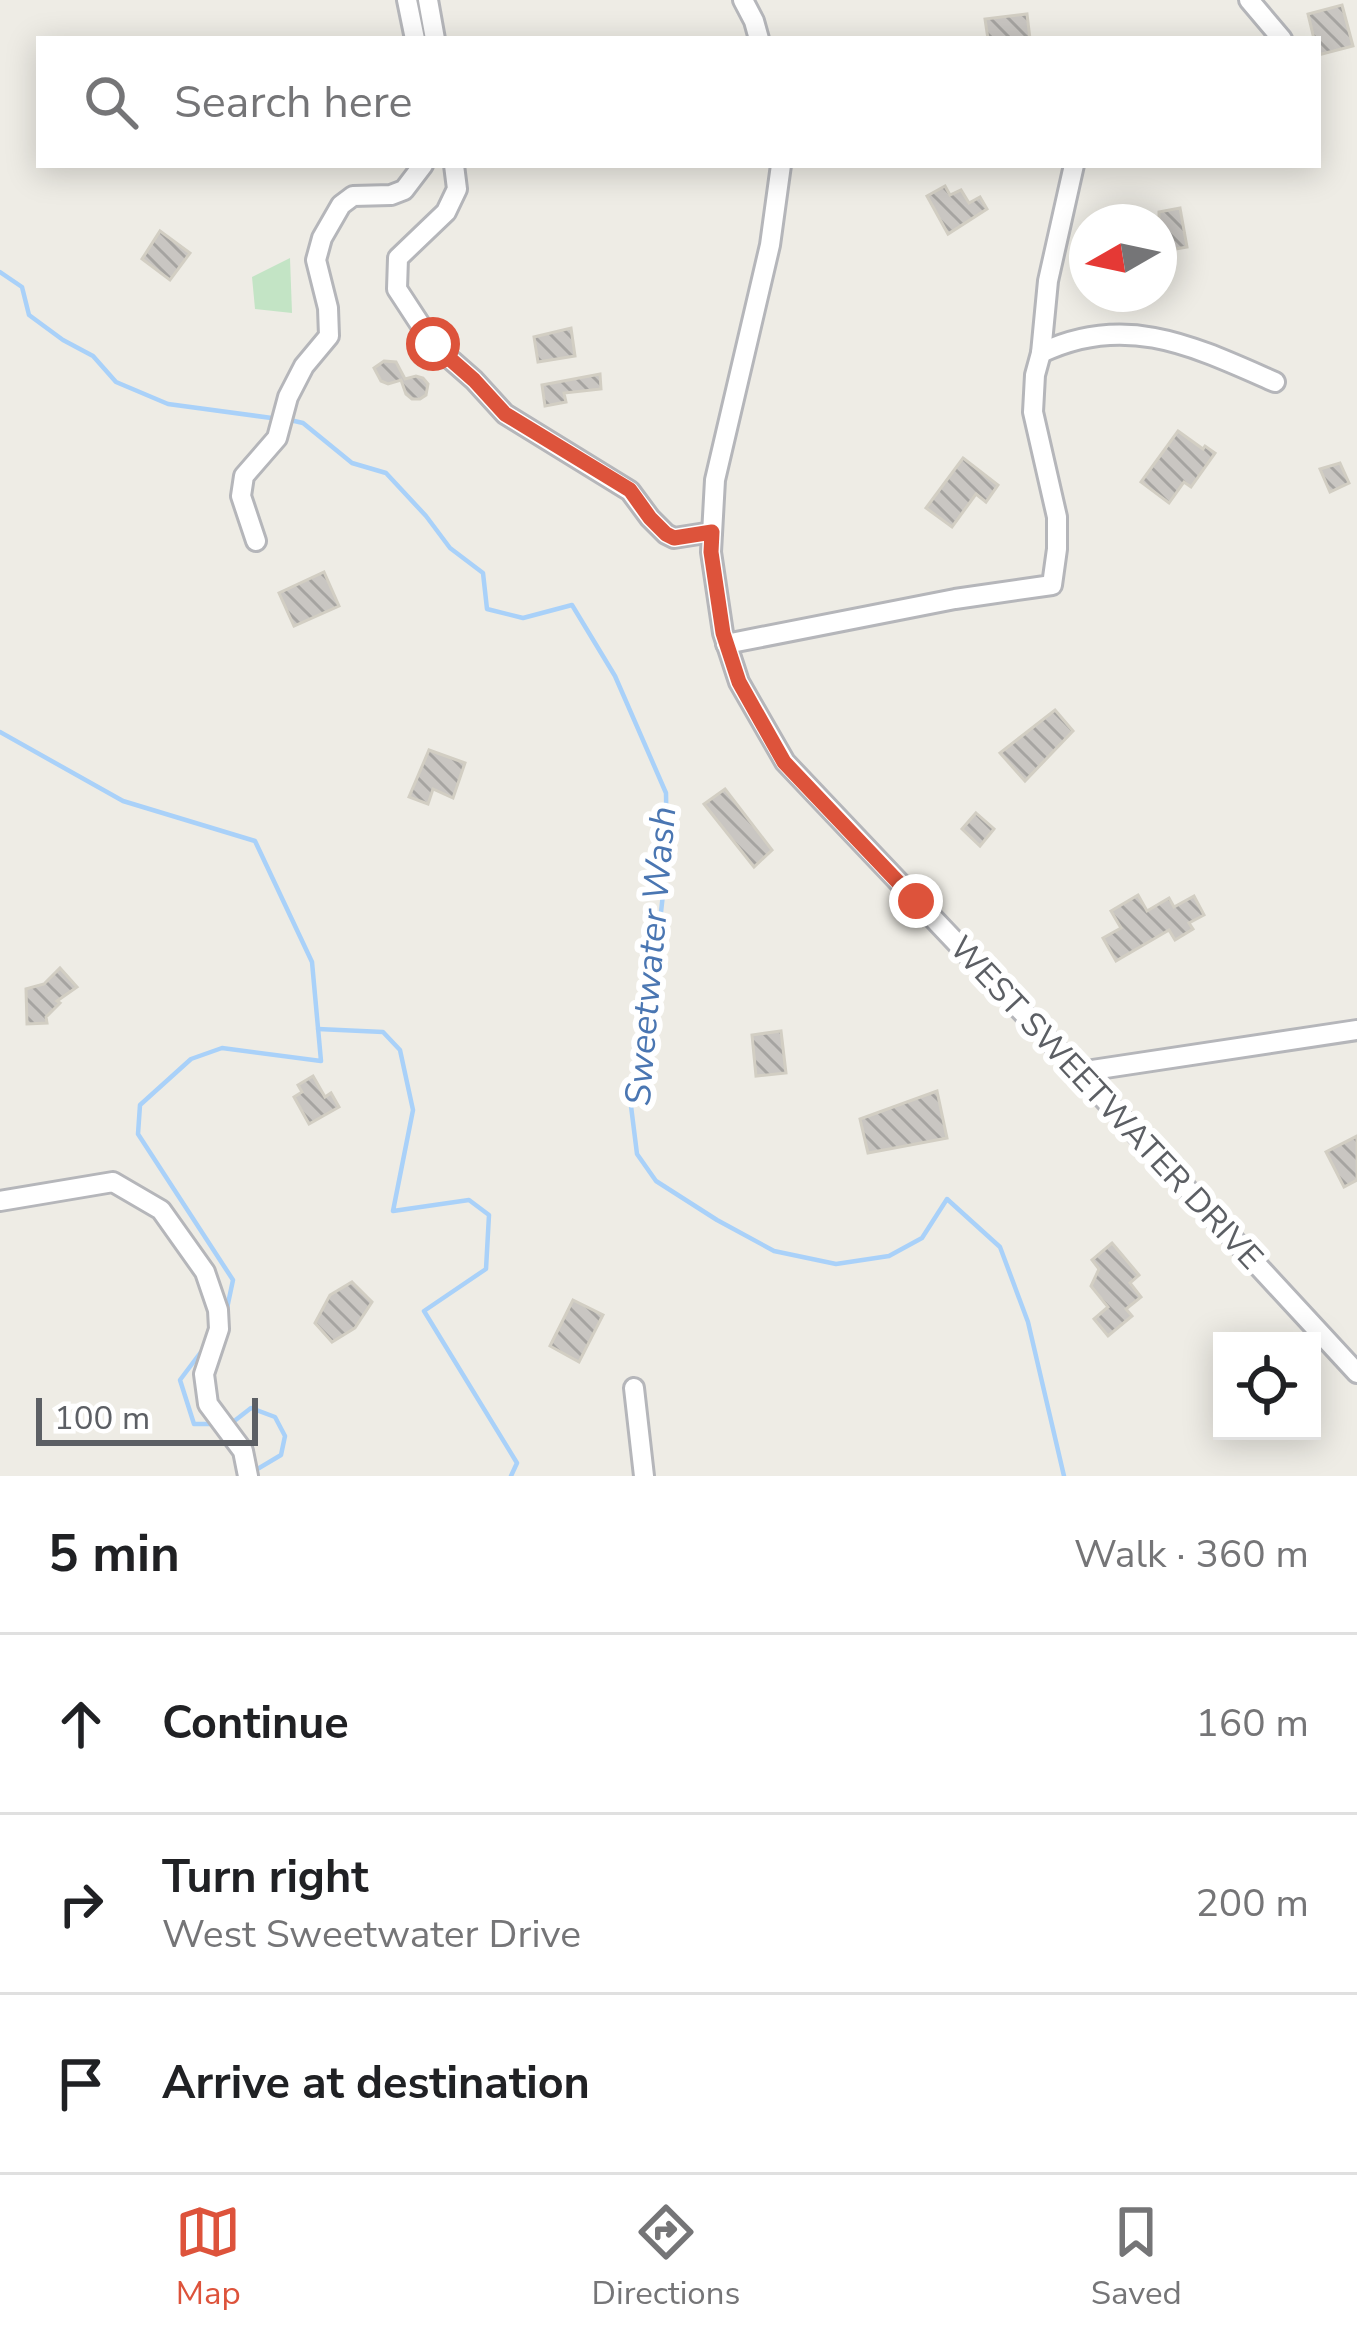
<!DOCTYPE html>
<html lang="en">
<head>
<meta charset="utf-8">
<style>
	:root { --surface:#fff; --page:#f2f2f2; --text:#202124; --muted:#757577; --line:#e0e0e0; --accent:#dd533b }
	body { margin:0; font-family:"Nunito Sans",sans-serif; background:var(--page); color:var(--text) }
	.controls { position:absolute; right:36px; bottom:36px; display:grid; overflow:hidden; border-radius:0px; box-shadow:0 6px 30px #0003 }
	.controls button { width:108px; height:108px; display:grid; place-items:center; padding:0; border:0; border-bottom:3px solid var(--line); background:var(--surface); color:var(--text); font:60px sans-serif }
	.compass { position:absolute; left:1069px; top:204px; width:108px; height:108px; border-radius:50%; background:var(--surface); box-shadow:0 6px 30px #0003; rotate:261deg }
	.scale { position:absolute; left:36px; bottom:30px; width:222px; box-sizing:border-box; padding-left:12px; border:6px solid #5c5f64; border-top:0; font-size:33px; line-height:42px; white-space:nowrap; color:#5c5f64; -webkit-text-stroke:9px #fff; paint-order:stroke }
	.stop { position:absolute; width:36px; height:36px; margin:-27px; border:9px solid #dd533b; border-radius:50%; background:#fff }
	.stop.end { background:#dd533b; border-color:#fff; box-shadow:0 3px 12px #0008 }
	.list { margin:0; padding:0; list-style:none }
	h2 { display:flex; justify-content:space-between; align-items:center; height:156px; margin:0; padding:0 48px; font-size:51px }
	h2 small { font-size:39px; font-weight:400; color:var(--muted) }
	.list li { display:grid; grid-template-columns:78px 1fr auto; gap:36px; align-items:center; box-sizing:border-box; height:180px; padding:0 48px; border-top:3px solid var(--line) }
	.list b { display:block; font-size:45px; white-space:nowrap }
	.list p { margin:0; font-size:39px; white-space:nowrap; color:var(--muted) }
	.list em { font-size:39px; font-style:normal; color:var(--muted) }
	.icon { flex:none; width:66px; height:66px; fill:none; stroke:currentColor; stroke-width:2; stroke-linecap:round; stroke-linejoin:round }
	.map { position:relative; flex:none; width:1357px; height:1476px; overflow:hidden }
	.search { position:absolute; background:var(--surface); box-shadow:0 6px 30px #0003; left:36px; right:36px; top:36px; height:132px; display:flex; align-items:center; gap:30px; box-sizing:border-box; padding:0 42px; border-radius:0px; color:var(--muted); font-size:45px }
	.sheet { height:696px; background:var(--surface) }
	nav { display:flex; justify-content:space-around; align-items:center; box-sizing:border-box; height:168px; border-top:3px solid var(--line); background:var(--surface); font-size:33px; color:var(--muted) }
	nav a { display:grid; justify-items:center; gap:6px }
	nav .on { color:var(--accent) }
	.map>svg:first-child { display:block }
	.pitch { fill:#c3e4c5 }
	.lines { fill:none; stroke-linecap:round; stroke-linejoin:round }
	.stream { stroke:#a9d1f9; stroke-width:4.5 }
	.building { fill:url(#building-back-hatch); stroke:#d2cec3; stroke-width:3 }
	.minor-casing { stroke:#b5b6ba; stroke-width:24 }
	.minor { stroke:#fff; stroke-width:18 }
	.route { stroke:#dd533b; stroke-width:15 }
	.labels { text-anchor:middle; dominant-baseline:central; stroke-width:12; stroke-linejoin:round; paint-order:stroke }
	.street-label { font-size:33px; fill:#5c5f64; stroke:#fff }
	.water-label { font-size:36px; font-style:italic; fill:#4a76b2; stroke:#fff }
</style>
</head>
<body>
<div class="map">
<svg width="1357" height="1476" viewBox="0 0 1357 1476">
	<defs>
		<pattern id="building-back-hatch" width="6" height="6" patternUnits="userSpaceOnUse" patternTransform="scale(3)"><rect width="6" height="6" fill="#c9c6c2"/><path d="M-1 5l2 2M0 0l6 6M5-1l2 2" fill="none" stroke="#a6a4a1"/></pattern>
	</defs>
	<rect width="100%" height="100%" fill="#eeece5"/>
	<!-- pitch -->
	<polygon class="pitch" points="290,258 292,313 255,309 252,277"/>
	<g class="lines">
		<!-- stream -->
		<g class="stream">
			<polyline points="0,272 22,287 29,315 63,340 93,356 116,382 168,404 279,419"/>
			<polyline points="290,420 303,423 352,463 386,473 426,516 450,548 483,573 487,609 523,618 572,605 615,676 666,793 667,857 658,940 637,1039 631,1106 637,1154 656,1181 717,1220 774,1251 836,1264 889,1256 922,1238 947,1199 1000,1247 1028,1322 1064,1476"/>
			<polyline points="0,732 123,801 255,841 312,962 321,1061 222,1048 191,1059 140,1105 138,1134 233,1280 226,1313"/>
			<polyline points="318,1029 383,1032 400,1050 413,1110 393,1211 469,1200 489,1215 486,1269 424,1311 517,1463 511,1476"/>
			<polyline points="204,1348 180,1380 194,1424 217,1424"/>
			<polyline points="228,1423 233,1422 251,1408 275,1417 285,1436 281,1455 254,1471"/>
		</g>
	</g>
	<!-- building -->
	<g class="building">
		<polygon points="1342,5 1353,46 1318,55 1318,39 1314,39 1308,14"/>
		<polygon points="1027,14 1030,39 988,39 985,19"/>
		<polygon points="945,186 950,195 961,190 969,203 980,197 987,209 948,234 927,196"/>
		<polygon points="1180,208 1187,247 1159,252 1159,212"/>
		<polygon points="160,231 190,253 170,280 142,259"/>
		<polygon points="571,328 575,356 538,362 534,337"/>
		<polygon points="384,361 396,362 405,379 416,376 423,378 428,384 426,395 420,399 412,399 406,394 401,380 388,384 381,381 374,368"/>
		<polygon points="600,374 601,389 564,393 566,402 545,406 542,385"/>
		<polygon points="1178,431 1203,449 1205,446 1215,453 1191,487 1184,482 1169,503 1141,482"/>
		<polygon points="963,458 998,485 986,502 976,494 952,527 926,508"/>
		<polygon points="1340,463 1349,483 1330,492 1320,469"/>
		<polygon points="324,572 339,606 294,626 279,593"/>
		<polygon points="1055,710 1073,731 1025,781 1000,753"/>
		<polygon points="429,750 465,763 453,798 433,789 428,804 409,797"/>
		<polygon points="725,789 772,850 754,867 704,804"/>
		<polygon points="976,813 994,829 980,846 962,829"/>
		<polygon points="1138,895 1147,911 1169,898 1174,907 1194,896 1204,915 1189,923 1193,929 1175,940 1169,930 1116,961 1103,938 1121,928 1111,911"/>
		<polygon points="60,968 77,987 57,1001 60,1003 46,1017 47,1023 27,1024 26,989 44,984"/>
		<polygon points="781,1031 786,1073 756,1076 752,1035"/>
		<polygon points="313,1076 325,1097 331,1093 339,1107 309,1124 294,1097 302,1092 298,1085"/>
		<polygon points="937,1091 947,1138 868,1153 860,1119"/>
		<polygon points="1357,1136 1357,1180 1344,1187 1326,1152"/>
		<polygon points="1112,1243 1139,1275 1130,1283 1141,1297 1126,1309 1132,1316 1108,1336 1094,1319 1108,1307 1091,1286 1099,1269 1092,1260"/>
		<polygon points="352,1282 372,1302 355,1328 332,1342 315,1323 330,1295"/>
		<polygon points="573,1300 603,1315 579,1362 550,1346"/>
	</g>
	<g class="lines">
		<defs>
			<g id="minor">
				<polyline points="407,0 415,39"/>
				<polyline points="428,0 435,39"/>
				<polyline points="743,0 754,21 759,39"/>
				<polyline points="1249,0 1282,39"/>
				<polyline points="454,165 457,189 446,212 398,258 397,289 433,344 474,380 505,414 630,491 650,518 666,534 674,538 712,532"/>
				<polyline points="781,165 770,245 715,480 711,552 723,633 739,682 785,762 1079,1072 1357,1373"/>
				<path d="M1041,353c85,-41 154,-6 234,29"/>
				<polyline points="256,541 241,496 244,476 277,438 288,397 304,366 329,336 328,308 316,260 322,238 341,205 353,196 391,195 404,190 423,165"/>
				<polyline points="726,644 955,599 1052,585 1057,549 1057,517 1033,412 1035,375 1041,353 1048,281 1074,165"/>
				<polyline points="1079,1072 1357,1030"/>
				<polyline points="0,1201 113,1182 161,1210 205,1272 218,1310 219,1329 204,1374 208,1404 243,1451 248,1476"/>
				<polyline points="634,1388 644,1476"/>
			</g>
		</defs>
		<!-- minor casing -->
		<use href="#minor" class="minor-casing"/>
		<!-- minor -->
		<use href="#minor" class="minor"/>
	</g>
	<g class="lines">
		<!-- route -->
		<polyline class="route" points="433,344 474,380 505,414 630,490 650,518 666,534 674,538 712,532 711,552 723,633 739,682 784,762 916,901"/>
	</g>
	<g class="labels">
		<!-- street labels -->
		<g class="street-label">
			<text transform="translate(1106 1103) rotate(47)">WEST SWEETWATER DRIVE</text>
		</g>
		<!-- water labels -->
		<g class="water-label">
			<text transform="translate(651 956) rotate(-85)">Sweetwater Wash</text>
		</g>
	</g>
</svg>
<div class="controls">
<button><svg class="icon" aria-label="locate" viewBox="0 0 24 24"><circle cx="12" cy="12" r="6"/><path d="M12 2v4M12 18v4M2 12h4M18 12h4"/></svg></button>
</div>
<svg class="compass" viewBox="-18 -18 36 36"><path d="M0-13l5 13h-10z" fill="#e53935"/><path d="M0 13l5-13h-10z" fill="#757577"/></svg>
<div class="scale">100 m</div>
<div class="stop" style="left:433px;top:344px"></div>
<div class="stop end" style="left:916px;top:901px"></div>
<div class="search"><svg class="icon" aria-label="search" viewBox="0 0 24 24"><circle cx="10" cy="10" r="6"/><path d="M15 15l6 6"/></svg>Search here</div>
</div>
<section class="sheet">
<h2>5 min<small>Walk · 360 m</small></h2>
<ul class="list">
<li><svg class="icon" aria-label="ahead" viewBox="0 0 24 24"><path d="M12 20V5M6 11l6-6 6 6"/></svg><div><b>Continue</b></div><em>160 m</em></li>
<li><svg class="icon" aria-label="right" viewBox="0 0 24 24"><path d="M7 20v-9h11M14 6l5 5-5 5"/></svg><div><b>Turn right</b><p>West Sweetwater Drive</p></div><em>200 m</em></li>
<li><svg class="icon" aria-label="arrive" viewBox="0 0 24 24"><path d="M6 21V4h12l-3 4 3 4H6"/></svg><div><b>Arrive at destination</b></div></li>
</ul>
</section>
<nav>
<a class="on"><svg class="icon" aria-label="map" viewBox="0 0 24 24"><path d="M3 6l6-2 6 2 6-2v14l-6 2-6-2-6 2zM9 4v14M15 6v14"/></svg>Map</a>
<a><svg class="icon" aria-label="directions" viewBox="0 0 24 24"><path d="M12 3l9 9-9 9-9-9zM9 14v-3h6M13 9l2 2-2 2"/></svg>Directions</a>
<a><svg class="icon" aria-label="saved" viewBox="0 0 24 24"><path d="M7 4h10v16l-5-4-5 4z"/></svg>Saved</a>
</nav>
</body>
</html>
